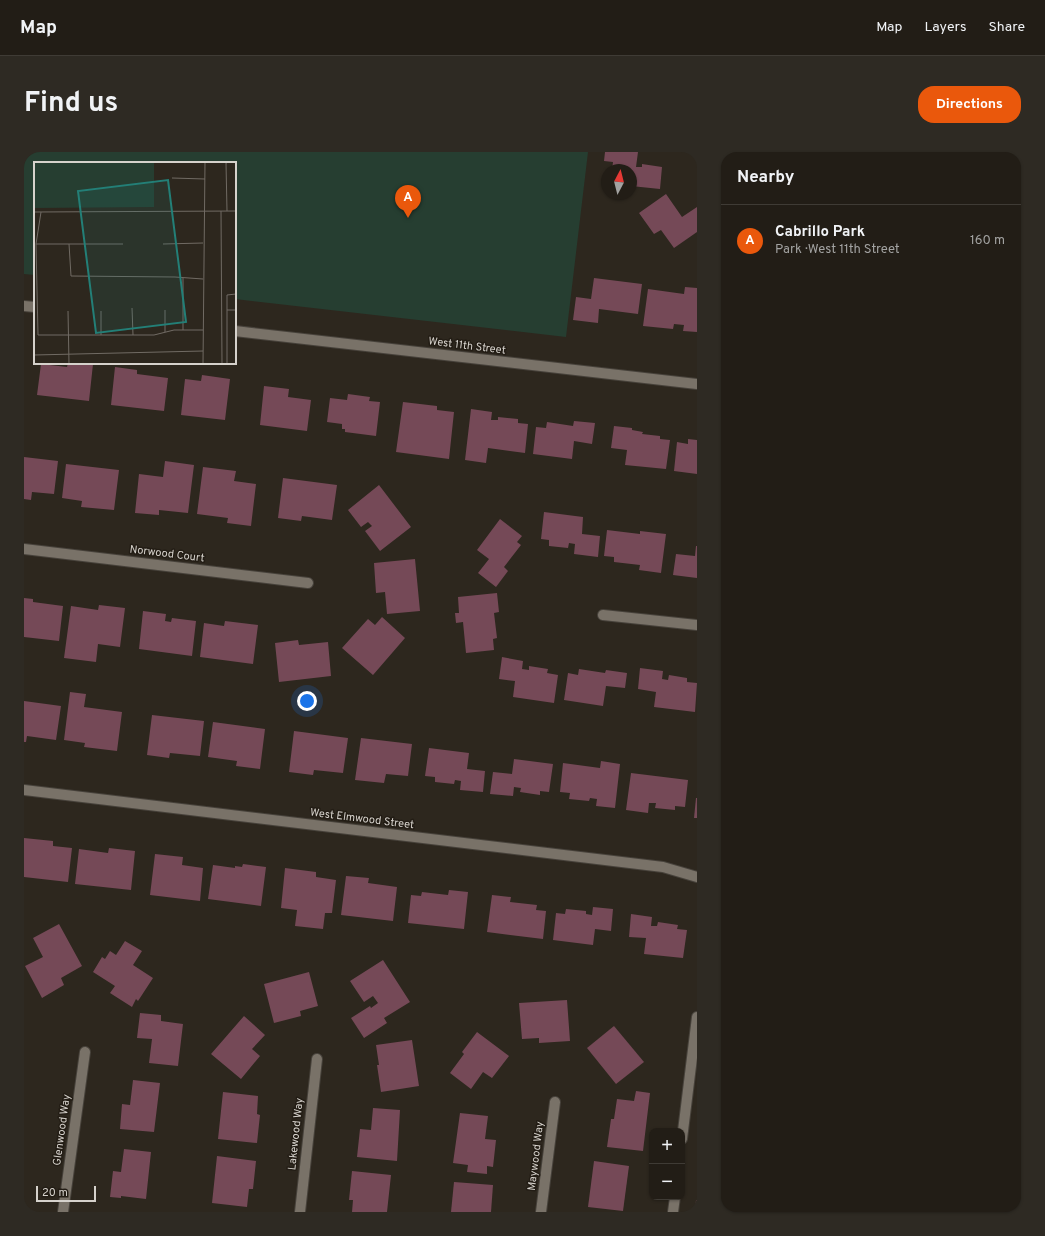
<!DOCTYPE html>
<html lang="en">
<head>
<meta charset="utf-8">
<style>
	:root { --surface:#221d16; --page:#2e2a23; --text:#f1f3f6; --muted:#a2a2a1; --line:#3f3b35; --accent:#ea580c }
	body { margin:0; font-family:Overpass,sans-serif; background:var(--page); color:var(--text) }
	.controls { position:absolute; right:12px; bottom:12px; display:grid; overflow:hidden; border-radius:8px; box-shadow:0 1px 3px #0004 }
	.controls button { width:36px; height:36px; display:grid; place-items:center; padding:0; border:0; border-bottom:1px solid var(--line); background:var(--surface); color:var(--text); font:20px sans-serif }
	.compass { position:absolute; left:577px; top:12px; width:36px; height:36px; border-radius:50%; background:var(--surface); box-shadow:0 1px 3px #0004; rotate:7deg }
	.scale { position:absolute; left:12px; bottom:10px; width:60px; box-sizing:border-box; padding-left:4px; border:2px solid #d6d2cc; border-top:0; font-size:11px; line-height:14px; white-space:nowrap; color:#d6d2cc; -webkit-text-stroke:3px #231d15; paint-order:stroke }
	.you { position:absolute; left:283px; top:549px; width:14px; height:14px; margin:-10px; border:3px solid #fff; border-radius:50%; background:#1a73e8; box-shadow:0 0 0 6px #1a73e833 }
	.badge { display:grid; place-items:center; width:26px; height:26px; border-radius:50%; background:var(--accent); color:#fff; font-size:13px; font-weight:700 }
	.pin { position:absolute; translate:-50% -33px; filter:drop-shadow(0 1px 2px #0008) }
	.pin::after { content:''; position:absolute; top:21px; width:14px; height:12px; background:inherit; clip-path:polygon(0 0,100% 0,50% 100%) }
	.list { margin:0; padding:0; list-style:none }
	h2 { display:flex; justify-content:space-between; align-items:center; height:52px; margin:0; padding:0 16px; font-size:17px }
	h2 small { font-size:13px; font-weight:400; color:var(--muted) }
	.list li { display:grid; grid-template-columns:26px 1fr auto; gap:12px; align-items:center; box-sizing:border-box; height:72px; padding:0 16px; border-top:1px solid var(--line) }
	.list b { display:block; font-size:15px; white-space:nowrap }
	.list p { margin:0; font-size:13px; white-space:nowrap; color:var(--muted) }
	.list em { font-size:13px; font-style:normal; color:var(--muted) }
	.map { position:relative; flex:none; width:673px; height:1060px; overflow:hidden; border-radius:16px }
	header { display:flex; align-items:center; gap:24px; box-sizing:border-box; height:56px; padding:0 20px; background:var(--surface); border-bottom:1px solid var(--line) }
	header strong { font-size:19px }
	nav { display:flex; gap:22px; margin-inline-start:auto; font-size:14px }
	.intro { display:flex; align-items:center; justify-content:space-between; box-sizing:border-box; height:96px; padding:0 24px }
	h1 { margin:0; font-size:28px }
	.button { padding:10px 18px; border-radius:16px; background:var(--accent); color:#fff; font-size:14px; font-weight:700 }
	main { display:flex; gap:24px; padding:0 24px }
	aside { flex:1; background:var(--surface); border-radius:16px; box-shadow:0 1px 3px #0004 }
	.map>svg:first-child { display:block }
	.green { fill:#263e31 }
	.building { fill:#754957 }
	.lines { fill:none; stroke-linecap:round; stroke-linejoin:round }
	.service-casing { stroke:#47423b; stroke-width:12 }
	.minor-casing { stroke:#47423b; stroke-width:12 }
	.tertiary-casing { stroke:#47423b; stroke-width:12 }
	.service { stroke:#797268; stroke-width:10 }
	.minor { stroke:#797268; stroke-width:10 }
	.tertiary { stroke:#797268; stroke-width:10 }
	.labels { text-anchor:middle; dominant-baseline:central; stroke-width:3; stroke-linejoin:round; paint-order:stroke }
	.street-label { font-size:11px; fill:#d6d2cc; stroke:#231d15 }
	.inset-road { fill:none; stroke:#716b64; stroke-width:1 }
	.view { fill:#237f77; fill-opacity:0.15; stroke:#237f77; stroke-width:2 }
	.inset-edge { fill:none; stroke:#d6d2cc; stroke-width:2 }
</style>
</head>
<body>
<header>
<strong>Map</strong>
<nav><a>Map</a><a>Layers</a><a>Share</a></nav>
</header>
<div class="intro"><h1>Find us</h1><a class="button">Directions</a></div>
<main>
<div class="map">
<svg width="673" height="1060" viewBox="0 0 673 1060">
	<rect width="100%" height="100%" fill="#2d271e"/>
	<!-- green -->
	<polygon class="green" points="0,0 564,0 542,185 211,147 211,11 11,11 11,123 0,122"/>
	<!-- building -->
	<g class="building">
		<polygon points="581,0 614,0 612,15 618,15 618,12 638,15 636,37 607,34 607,18 588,18 589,10 580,9"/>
		<polygon points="642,42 658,65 673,55 673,80 650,96 637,78 630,82 615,61"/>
		<polygon points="570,126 618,132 614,162 575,157 574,171 549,168 552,145 567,147"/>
		<polygon points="661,135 673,136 673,180 659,179 660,173 650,172 649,177 619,174 624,137 660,142"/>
		<polygon points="44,211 69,212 65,249 13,243 17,212 43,215"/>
		<polygon points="91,215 113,218 113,222 144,226 140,259 87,253"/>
		<polygon points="178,223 206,227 201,268 157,263 161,227 177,229"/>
		<polygon points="240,234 265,237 264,245 287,248 283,279 236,273"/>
		<polygon points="324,242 346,245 345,249 356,250 352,284 321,280 321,277 318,277 318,272 303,270 306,246 323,248"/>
		<polygon points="379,250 413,254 413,258 430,260 425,307 372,300"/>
		<polygon points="447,257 468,260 467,268 474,268 474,265 494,267 494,271 504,272 501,301 464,296 462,311 441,308"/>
		<polygon points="550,269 571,271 568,292 550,289 548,307 509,302 512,275 522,276 523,270 549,274"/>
		<polygon points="590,274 608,276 608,278 619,280 618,282 636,284 636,287 646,288 642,317 601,313 603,298 587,296"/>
		<polygon points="664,287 673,288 673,322 650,319 653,290 664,292"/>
		<polygon points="0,305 34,309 30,342 8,340 7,348 0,347"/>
		<polygon points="141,309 170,313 164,361 135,358 135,363 111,361 115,322 139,325"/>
		<polygon points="42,312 95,318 90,358 57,355 58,349 38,346"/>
		<polygon points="179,315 212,319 210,329 232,332 227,374 203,371 204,366 173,362"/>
		<polygon points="259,326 313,333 308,368 278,364 277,369 254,366"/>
		<polygon points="355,333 387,375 356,399 341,379 348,374 344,370 337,375 324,358"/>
		<polygon points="520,360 559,365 558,382 576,384 574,405 550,402 551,392 545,391 544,396 525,394 525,388 517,387"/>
		<polygon points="476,367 498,384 493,390 497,393 480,415 484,419 472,435 454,421 465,407 453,398"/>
		<polygon points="583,378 616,382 616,379 642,382 637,421 615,418 616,413 590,410 590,405 580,404"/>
		<polygon points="672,394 673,394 673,426 649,423 652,402 671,404"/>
		<polygon points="391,407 396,459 363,462 361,440 352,441 350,411"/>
		<polygon points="473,441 475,460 470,461 473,486 469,487 470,498 442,501 439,470 432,471 431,461 435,461 434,445"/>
		<polygon points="0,446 9,447 9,450 39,454 35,489 0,485"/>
		<polygon points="75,453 101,456 96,495 74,492 72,510 40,506 47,454 74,458"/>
		<polygon points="119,459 142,462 141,469 147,470 148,466 172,469 168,504 115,497"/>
		<polygon points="358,465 381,486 349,523 318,496 344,467 351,473"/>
		<polygon points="201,469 234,473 229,512 176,505 180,471 200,474"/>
		<polygon points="274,488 275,493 304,490 307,524 255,530 251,491"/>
		<polygon points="478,505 499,509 498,517 505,518 505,514 524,517 523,521 534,523 530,551 489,545 491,529 475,527"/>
		<polygon points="616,516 639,519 638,527 644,528 645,523 663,526 663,530 673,531 671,560 630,555 632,540 614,537"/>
		<polygon points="555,517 581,521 582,518 603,521 601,536 582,534 579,554 540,548 544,521 554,523"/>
		<polygon points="46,540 62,542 60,555 98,560 93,599 60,595 61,591 40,588"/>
		<polygon points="0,549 37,554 32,588 3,584 2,590 0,590"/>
		<polygon points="128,563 180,569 176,604 146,601 145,606 123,603"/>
		<polygon points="189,570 241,577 236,617 212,614 213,609 184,605"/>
		<polygon points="270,579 324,586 319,621 290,618 289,623 265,620"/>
		<polygon points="337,586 388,592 384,624 362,622 360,631 331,628"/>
		<polygon points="405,596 445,601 443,617 461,619 459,640 436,638 437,629 431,628 430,632 411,630 411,625 401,624"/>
		<polygon points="490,607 529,612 525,640 516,639 516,643 496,640 497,636 490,635 489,644 466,642 469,620 488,622"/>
		<polygon points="577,609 596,612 591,656 572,654 573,647 566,646 565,649 545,647 546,641 536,640 539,611 576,616"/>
		<polygon points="607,621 664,628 661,655 651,654 651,658 631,656 632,651 625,651 624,661 602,658"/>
		<polygon points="672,646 673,646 673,666 670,666"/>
		<polygon points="0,686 29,689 29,694 48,696 44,730 0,725"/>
		<polygon points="85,696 111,699 107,738 51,732 55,697 84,701"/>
		<polygon points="131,702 159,705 158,713 179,716 176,749 126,743"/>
		<polygon points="219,712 242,715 237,754 184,747 189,713 211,716 211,714 218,715"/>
		<polygon points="261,716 292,720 292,725 312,728 308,761 301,761 299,777 271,774 273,758 257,756"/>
		<polygon points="322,724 345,726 344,731 373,735 369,769 317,763"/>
		<polygon points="425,738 444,740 440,777 384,771 387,743 397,744 398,740 424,743"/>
		<polygon points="468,743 487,745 486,750 513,753 512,758 522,759 519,787 463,780"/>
		<polygon points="569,755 589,757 587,779 571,777 569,793 529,788 532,761 541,762 542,757 562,759 562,762 568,763"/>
		<polygon points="607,762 628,765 627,774 633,774 634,770 654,773 653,777 663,778 659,806 620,802 622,786 605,785"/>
		<polygon points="35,772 58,814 37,826 40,833 18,846 1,814 19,805 9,786"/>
		<polygon points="101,789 118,799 109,813 129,826 114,849 112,847 108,855 86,841 91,834 69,820 78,805 81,807 86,799 92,803"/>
		<polygon points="359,808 386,850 360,866 363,871 340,886 327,866 346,854 347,856 354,851 349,844 340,850 326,829"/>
		<polygon points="285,820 294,854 276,859 277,864 250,871 240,832"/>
		<polygon points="543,848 546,889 515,891 515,886 498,887 495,851"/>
		<polygon points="116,861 137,863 137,869 159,872 154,914 125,911 128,887 113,886"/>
		<polygon points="220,864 241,883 228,897 236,904 217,927 187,902"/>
		<polygon points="590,874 620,910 592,932 563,896"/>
		<polygon points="453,880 485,904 468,926 459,920 447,937 426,921 440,902 438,900"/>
		<polygon points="388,888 395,934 357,940 353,913 355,913 352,893"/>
		<polygon points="109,928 136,931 130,980 96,977 98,952 106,953"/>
		<polygon points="612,939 626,941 619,999 583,995 587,967 590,967 593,947 610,949"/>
		<polygon points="199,940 234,944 233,962 236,963 233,991 194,987"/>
		<polygon points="349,956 376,958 373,1009 333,1005 336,977 347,978"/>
		<polygon points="436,961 464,964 461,987 472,988 469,1015 463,1014 463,1022 443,1020 444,1013 429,1011"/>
		<polygon points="100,997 127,1000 122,1047 97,1044 97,1046 86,1045 89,1019 97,1020"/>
		<polygon points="193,1004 232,1009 229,1037 225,1037 223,1055 188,1051"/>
		<polygon points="570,1009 605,1014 599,1059 564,1055"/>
		<polygon points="328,1019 367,1023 363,1060 328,1060 329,1048 325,1048"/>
		<polygon points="430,1030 469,1033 467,1060 427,1060"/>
		<polygon points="672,1048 673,1048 673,1060 671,1060"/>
	</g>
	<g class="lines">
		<defs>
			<g id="service">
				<polyline points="658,987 673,865"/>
				<polyline points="649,1060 651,1045"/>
			</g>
			<g id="minor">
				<polyline points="0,397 284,431"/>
				<polyline points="579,463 673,473"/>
				<polyline points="0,638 639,715 673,725"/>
				<polyline points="39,1060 61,900"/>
				<polyline points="276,1060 293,907"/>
				<polyline points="517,1060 531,950"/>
			</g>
			<g id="tertiary">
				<polyline points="0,154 11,155"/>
				<polyline points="211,179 673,232"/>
			</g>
		</defs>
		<!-- service casing -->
		<use href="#service" class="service-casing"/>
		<!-- minor casing -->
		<use href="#minor" class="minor-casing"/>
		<!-- tertiary casing -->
		<use href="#tertiary" class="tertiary-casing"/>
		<!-- service -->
		<use href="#service" class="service"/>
		<!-- minor -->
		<use href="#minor" class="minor"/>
		<!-- tertiary -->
		<use href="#tertiary" class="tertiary"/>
	</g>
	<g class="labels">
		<!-- street labels -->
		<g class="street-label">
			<text transform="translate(443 194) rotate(7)">West 11th Street</text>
			<text transform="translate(143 402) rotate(7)">Norwood Court</text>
			<text transform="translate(338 667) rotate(7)">West Elmwood Street</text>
			<text transform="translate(38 978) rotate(-82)">Glenwood Way</text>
			<text transform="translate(272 982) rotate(-84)">Lakewood Way</text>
			<text transform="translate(512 1004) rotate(-83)">Maywood Way</text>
		</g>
	</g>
	<!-- overview -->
	<g transform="translate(10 10)">
		<rect width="202" height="202" fill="#2d271e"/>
		<path d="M0,0h120v45l-120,1z" fill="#263e31"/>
		<path class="inset-road" d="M138,16l33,1M187,49l1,153M193,49l-1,-48 3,-1M0,50l202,-1M7,50l-5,32 2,91h116l20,-5h29M2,82h87M35,82l2,32 104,1 28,2M129,82l40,-1M149,116v52M202,132l-9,1v15h9M98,146l1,27M193,148v54M34,149l1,53M131,170v-22M67,173v-24M0,193l169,-4M169,202l2,-202"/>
		<path class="view" d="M134,18l18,142 -90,11 -18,-142z"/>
		<rect width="202" height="202" class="inset-edge"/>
	</g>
</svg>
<div class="controls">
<button>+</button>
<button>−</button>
</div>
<svg class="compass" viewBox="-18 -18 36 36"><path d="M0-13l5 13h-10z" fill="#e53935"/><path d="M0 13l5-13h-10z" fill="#a2a2a1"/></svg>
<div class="scale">20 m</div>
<div class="you"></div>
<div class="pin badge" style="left:384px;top:66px">A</div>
</div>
<aside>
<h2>Nearby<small></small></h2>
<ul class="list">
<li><span class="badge">A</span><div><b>Cabrillo Park</b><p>Park · West 11th Street</p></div><em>160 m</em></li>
</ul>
</aside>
</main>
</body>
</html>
